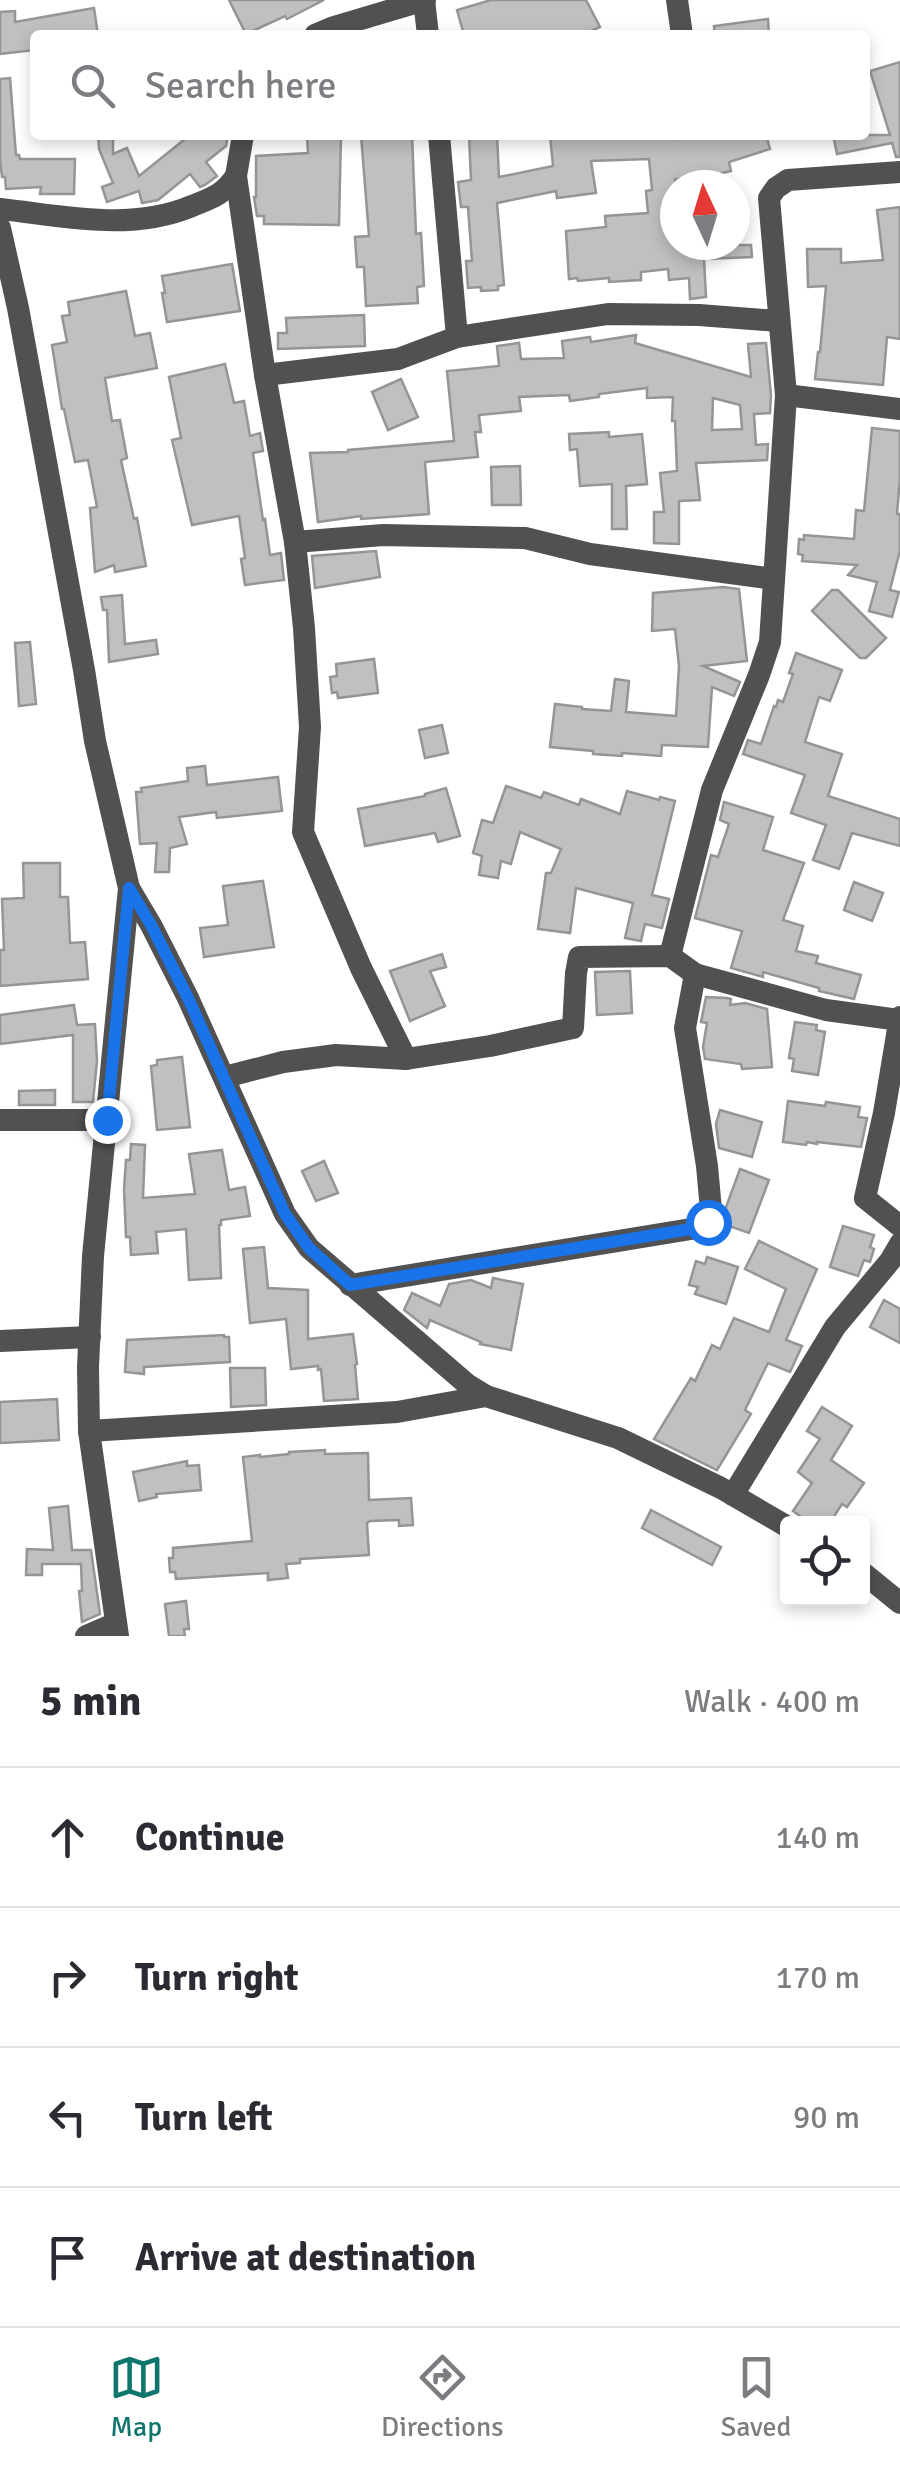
<!DOCTYPE html>
<html lang="en">
<head>
<meta charset="utf-8">
<style>
	:root { --surface:#fff; --page:#f2f2f3; --text:#2b2b33; --muted:#7c7c81; --line:#e1e1e2; --accent:#0f766e }
	body { margin:0; font-family:Signika,sans-serif; background:var(--page); color:var(--text) }
	.controls { position:absolute; right:30px; bottom:30px; display:grid; overflow:hidden; border-radius:10px; box-shadow:0 5px 15px #0003 }
	.controls button { width:90px; height:90px; display:grid; place-items:center; padding:0; border:0; border-bottom:2px solid var(--line); background:var(--surface); color:var(--text); font:50px sans-serif }
	.compass { position:absolute; left:660px; top:170px; width:90px; height:90px; border-radius:50%; background:var(--surface); box-shadow:0 5px 15px #0003; rotate:356deg }
	.stop { position:absolute; width:30px; height:30px; margin:-22px; border:8px solid #1a73e8; border-radius:50%; background:#fff }
	.stop.end { background:#1a73e8; border-color:#fff; box-shadow:0 2px 10px #0008 }
	.list { margin:0; padding:0; list-style:none }
	h2 { display:flex; justify-content:space-between; align-items:center; height:130px; margin:0; padding:0 40px; font-size:42px }
	h2 small { font-size:32px; font-weight:400; color:var(--muted) }
	.list li { display:grid; grid-template-columns:65px 1fr auto; gap:30px; align-items:center; box-sizing:border-box; height:140px; padding:0 40px; border-top:2px solid var(--line) }
	.list b { display:block; font-size:38px; white-space:nowrap }
	.list em { font-size:32px; font-style:normal; color:var(--muted) }
	.icon { flex:none; width:55px; height:55px; fill:none; stroke:currentColor; stroke-width:2; stroke-linecap:round; stroke-linejoin:round }
	.map { position:relative; flex:none; width:900px; height:1636px; overflow:hidden }
	.search { position:absolute; background:var(--surface); box-shadow:0 5px 15px #0003; left:30px; right:30px; top:30px; height:110px; display:flex; align-items:center; gap:25px; box-sizing:border-box; padding:0 35px; border-radius:10px; color:var(--muted); font-size:38px }
	.sheet { height:690px; background:var(--surface) }
	nav { display:flex; justify-content:space-around; align-items:center; box-sizing:border-box; height:140px; border-top:2px solid var(--line); background:var(--surface); font-size:28px; color:var(--muted) }
	nav a { display:grid; justify-items:center; gap:5px }
	nav .on { color:var(--accent) }
	.map>svg:first-child { display:block }
	.building { fill:#c0c0c0; stroke:#959595; stroke-width:2.5; fill-rule:evenodd }
	.lines { fill:none; stroke-linecap:round; stroke-linejoin:round }
	.minor { stroke:#515151; stroke-width:22 }
	.route { stroke:#1a73e8; stroke-width:12 }
</style>
</head>
<body>
<div class="map">
<svg width="900" height="1636" viewBox="0 0 900 1636">
	<rect width="100%" height="100%" fill="#fff"/>
	<!-- building -->
	<g class="building">
		<polygon points="229,0 324,0 287,19 285,16 246,34"/>
		<polygon points="491,0 586,0 600,27 583,35 464,35 457,10"/>
		<polygon points="94,8 98,35 35,35 35,50 0,54 0,12 15,11 15,22"/>
		<polygon points="768,19 769,35 715,35 714,26"/>
		<polygon points="900,62 900,157 896,157 892,143 837,154 833,135 890,135 870,71"/>
		<polygon points="10,78 16,155 19,155 20,159 75,159 74,194 40,194 41,187 6,189 5,177 2,177 0,159 0,79"/>
		<polygon points="98,135 113,135 113,154 127,148 139,176 190,135 222,135 227,141 226,146 206,162 217,176 205,185 200,187 190,174 158,200 142,203 139,191 107,202 102,187 113,183 99,149"/>
		<polygon points="307,135 341,135 339,225 264,224 264,216 257,216 254,197 256,197 256,156 308,153"/>
		<polygon points="361,135 412,135 416,234 421,233 424,286 417,287 418,303 366,306 364,267 357,267 355,237 369,236"/>
		<polygon points="469,135 497,135 499,177 553,166 550,135 674,135 674,139 693,135 766,135 770,149 729,162 731,171 701,178 675,179 675,245 751,245 752,257 704,259 706,297 690,299 689,278 669,280 668,269 641,272 641,280 609,282 609,278 578,281 577,278 569,279 566,231 606,227 605,216 648,213 646,191 652,190 649,159 591,161 596,193 557,198 556,191 497,203 504,285 498,286 498,290 481,291 481,287 468,288 466,261 472,261 468,207 461,207 458,182 471,180"/>
		<polygon points="900,207 900,339 887,337 883,385 815,379 818,352 820,352 826,286 808,287 807,249 841,249 841,263 883,260 877,210"/>
		<polygon points="232,264 240,311 167,322 162,293 165,293 162,276"/>
		<polygon points="126,291 135,336 150,333 157,368 105,378 112,421 120,420 127,458 121,460 134,519 137,518 146,566 115,572 114,565 95,572 90,508 97,507 88,460 75,462 64,409 62,409 52,345 67,342 62,316 70,315 68,302"/>
		<polygon points="364,315 365,346 278,349 278,333 287,333 286,318"/>
		<path d="M636,335l-1,8 116,34 -3,-33 18,-1 5,52 -1,18 -16,1 2,31 12,-1 -1,16 -71,3 4,37 -21,1v43l-25,-1v-31h10l-4,-39 17,-2 -2,-50h-3l1,-24 -26,1v-10l-48,6v3l-29,4 -1,-6 -50,2 2,14 -42,4 2,17h-6l3,25 -53,5 4,52 -68,5v-3l-43,6 -8,-69 38,-1v-2l106,-9 -7,-70 52,-5 -2,-20 22,-3 2,16 43,-1 -2,-17 28,-4 1,5zM713,398l27,7 2,24 -30,1z"/>
		<polygon points="225,364 234,403 244,401 250,436 260,433 263,451 253,453 263,520 265,519 270,555 281,553 284,580 245,585 241,559 245,558 239,516 192,525 172,440 181,438 169,377"/>
		<polygon points="401,379 418,417 388,430 372,392"/>
		<polygon points="872,428 900,431 900,478 897,514 900,514 900,550 890,590 899,592 892,617 869,611 877,582 848,575 857,565 802,561 803,555 798,554 799,539 804,540 804,535 854,539 856,510 864,511"/>
		<polygon points="609,432 609,437 642,434 647,484 626,486 627,529 612,529 612,484 580,486 577,449 570,450 569,434"/>
		<polygon points="520,466 521,505 492,505 491,467"/>
		<polygon points="376,551 380,577 315,588 312,556"/>
		<polygon points="723,587 739,589 747,661 703,666 740,682 734,696 712,687 708,747 662,745 661,756 622,753 622,756 593,754 593,751 550,747 555,704 582,707 582,709 611,711 615,679 629,681 626,712 676,716 679,666 675,629 652,631 653,593"/>
		<polygon points="832,590 838,590 886,638 866,658 860,658 812,611"/>
		<polygon points="122,595 125,644 156,640 158,654 109,662 107,610 103,610 101,597"/>
		<polygon points="30,642 36,704 19,706 15,643"/>
		<polygon points="796,653 842,670 830,701 819,697 805,742 842,754 828,796 900,819 900,846 852,833 839,869 813,860 826,825 791,813 805,775 743,754 748,740 761,744 774,706 776,707 778,700 783,702 793,674 789,673"/>
		<polygon points="374,659 378,693 338,698 337,692 332,693 330,677 337,676 336,664"/>
		<polygon points="442,725 448,753 425,758 419,730"/>
		<polygon points="205,766 207,785 278,777 282,811 217,818 216,812 179,817 187,844 170,848 169,872 155,872 157,843 140,844 136,792 142,792 141,788 188,781 187,768"/>
		<polygon points="506,786 541,798 544,792 579,805 581,799 620,814 627,791 659,800 660,797 675,801 652,895 669,899 662,928 645,924 641,941 625,938 633,903 576,888 570,933 538,929 546,873 551,873 561,849 520,832 511,864 501,861 498,878 479,875 482,856 473,853 482,820 493,823"/>
		<polygon points="446,788 460,836 438,842 435,833 365,846 358,809 425,796 425,794"/>
		<polygon points="724,802 773,817 763,850 804,863 783,920 803,926 796,951 818,956 816,963 861,975 854,999 819,991 819,988 763,972 763,977 731,968 742,931 695,918 711,855 718,857 729,824 720,820"/>
		<polygon points="23,863 60,863 60,897 68,897 70,943 85,942 88,979 0,986 0,950 4,950 2,899 24,898"/>
		<polygon points="263,881 274,947 204,957 200,928 228,925 223,886"/>
		<polygon points="854,882 883,893 872,921 844,910"/>
		<polygon points="442,954 446,967 430,971 445,1006 410,1021 390,971"/>
		<polygon points="630,971 632,1013 597,1015 595,972"/>
		<polygon points="706,997 727,998 731,999 730,1005 745,1003 767,1009 772,1067 742,1069 741,1064 705,1059 703,1047 707,1023 701,1022"/>
		<polygon points="74,1005 77,1025 95,1024 97,1061 93,1102 73,1102 73,1035 0,1044 0,1015"/>
		<polygon points="795,1022 817,1025 816,1030 825,1032 818,1075 792,1071 794,1059 789,1058"/>
		<polygon points="182,1057 190,1127 157,1130 151,1066 157,1065 157,1060"/>
		<polygon points="55,1090 55,1105 19,1105 19,1091"/>
		<polygon points="788,1101 825,1106 826,1102 860,1107 858,1117 867,1118 861,1147 817,1142 817,1144 807,1142 806,1145 783,1142"/>
		<polygon points="720,1110 762,1122 752,1157 719,1148 716,1124"/>
		<polygon points="131,1144 145,1145 143,1198 195,1194 189,1154 222,1150 229,1190 245,1187 250,1216 221,1220 221,1225 219,1225 221,1278 189,1280 186,1229 156,1232 158,1253 131,1255 130,1237 126,1237 124,1189 126,1160 130,1160"/>
		<polygon points="324,1161 338,1193 316,1201 302,1171"/>
		<polygon points="740,1169 769,1180 749,1233 723,1224 726,1207"/>
		<polygon points="843,1226 874,1235 870,1247 874,1249 870,1262 864,1260 858,1276 830,1267"/>
		<polygon points="759,1241 817,1269 786,1340 802,1346 791,1370 790,1372 768,1363 745,1410 751,1414 717,1470 654,1439 691,1378 695,1381 712,1345 720,1349 734,1318 769,1332 786,1289 745,1269"/>
		<polygon points="264,1247 268,1288 308,1290 308,1339 353,1334 357,1364 355,1365 358,1399 324,1401 321,1369 318,1370 318,1366 291,1369 286,1319 250,1323 243,1249"/>
		<polygon points="707,1257 738,1267 726,1304 695,1294 698,1287 689,1285 696,1261 705,1264"/>
		<polygon points="493,1278 523,1284 511,1350 480,1344 481,1342 430,1320 427,1328 404,1310 412,1293 440,1306 449,1284 471,1280 491,1288"/>
		<polygon points="884,1300 900,1309 900,1343 870,1327"/>
		<polygon points="224,1335 224,1337 229,1337 230,1362 144,1367 144,1374 125,1372 127,1340"/>
		<polygon points="230,1368 265,1368 266,1405 231,1407"/>
		<polygon points="57,1399 59,1440 0,1443 0,1402"/>
		<polygon points="822,1407 852,1426 831,1460 864,1483 847,1507 842,1504 829,1524 811,1524 793,1511 812,1483 798,1472 820,1439 807,1431"/>
		<polygon points="325,1450 325,1454 368,1453 369,1500 411,1498 413,1525 399,1526 399,1520 370,1521 367,1523 369,1555 300,1559 300,1563 286,1564 288,1578 268,1580 268,1573 176,1579 175,1572 170,1572 169,1558 173,1558 173,1548 252,1541 243,1457 260,1455 260,1457 289,1454 289,1452"/>
		<polygon points="187,1461 187,1466 199,1465 201,1490 156,1494 157,1497 139,1501 133,1472"/>
		<polygon points="68,1506 72,1550 91,1550 100,1614 82,1622 79,1591 82,1591 81,1564 42,1564 42,1575 26,1575 27,1549 53,1550 49,1508"/>
		<polygon points="651,1510 721,1547 712,1565 642,1528"/>
		<polygon points="186,1601 189,1629 184,1629 185,1636 169,1636 165,1604"/>
	</g>
	<g class="lines">
		<!-- minor -->
		<g class="minor">
			<polyline points="424,0 428,35"/>
			<polyline points="677,0 682,35"/>
			<polyline points="315,35 334,27 425,0"/>
			<polyline points="243,135 236,176 265,375 295,542 304,628 310,727 303,832 361,968 406,1059"/>
			<polyline points="439,135 457,337"/>
			<path d="M0,209c64,7 130,23 192,-3 20,-8 31,-11 44,-30"/>
			<polyline points="0,228 18,308 84,670 95,741 129,888 93,1256 88,1367 89,1431 118,1636"/>
			<polyline points="265,375 398,359 457,337 608,314 699,315 778,321"/>
			<polyline points="786,395 900,409"/>
			<polyline points="295,542 383,535 525,538 590,554 774,579"/>
			<polyline points="129,888 151,925 188,998 285,1214 309,1248 468,1385 486,1396 618,1438 721,1488 788,1527"/>
			<polyline points="670,956 712,790 759,675 770,642 786,395 769,198 776,188 788,180 900,172"/>
			<polyline points="900,1017 884,1113 865,1198 900,1226"/>
			<polyline points="225,1077 283,1062 336,1055 406,1059 490,1046 573,1028 576,973 579,957 670,956 695,974 826,1010 900,1020"/>
			<polyline points="0,1120 107,1120"/>
			<polyline points="350,1285 703,1227 708,1222 711,1210 707,1166 685,1028 695,974"/>
			<polyline points="0,1341 90,1337"/>
			<polyline points="89,1431 397,1412 486,1396"/>
			<polyline points="733,1495 835,1327 890,1261 900,1244"/>
			<polyline points="862,1572 900,1603"/>
			<polyline points="86,1636 116,1623"/>
		</g>
	</g>
	<g class="lines">
		<!-- route -->
		<polyline class="route" points="107,1120 129,888 151,925 188,998 285,1214 309,1248 350,1285 703,1227 708,1222"/>
	</g>
</svg>
<div class="controls">
<button><svg class="icon" aria-label="locate" viewBox="0 0 24 24"><circle cx="12" cy="12" r="6"/><path d="M12 2v4M12 18v4M2 12h4M18 12h4"/></svg></button>
</div>
<svg class="compass" viewBox="-18 -18 36 36"><path d="M0-13l5 13h-10z" fill="#e53935"/><path d="M0 13l5-13h-10z" fill="#7c7c81"/></svg>
<div class="stop" style="left:708px;top:1222px"></div>
<div class="stop end" style="left:107px;top:1120px"></div>
<div class="search"><svg class="icon" aria-label="search" viewBox="0 0 24 24"><circle cx="10" cy="10" r="6"/><path d="M15 15l6 6"/></svg>Search here</div>
</div>
<section class="sheet">
<h2>5 min<small>Walk · 400 m</small></h2>
<ul class="list">
<li><svg class="icon" aria-label="ahead" viewBox="0 0 24 24"><path d="M12 20V5M6 11l6-6 6 6"/></svg><div><b>Continue</b></div><em>140 m</em></li>
<li><svg class="icon" aria-label="right" viewBox="0 0 24 24"><path d="M7 20v-9h11M14 6l5 5-5 5"/></svg><div><b>Turn right</b></div><em>170 m</em></li>
<li><svg class="icon" aria-label="left" viewBox="0 0 24 24"><path d="M17 20v-9H6M10 6l-5 5 5 5"/></svg><div><b>Turn left</b></div><em>90 m</em></li>
<li><svg class="icon" aria-label="arrive" viewBox="0 0 24 24"><path d="M6 21V4h12l-3 4 3 4H6"/></svg><div><b>Arrive at destination</b></div></li>
</ul>
</section>
<nav>
<a class="on"><svg class="icon" aria-label="map" viewBox="0 0 24 24"><path d="M3 6l6-2 6 2 6-2v14l-6 2-6-2-6 2zM9 4v14M15 6v14"/></svg>Map</a>
<a><svg class="icon" aria-label="directions" viewBox="0 0 24 24"><path d="M12 3l9 9-9 9-9-9zM9 14v-3h6M13 9l2 2-2 2"/></svg>Directions</a>
<a><svg class="icon" aria-label="saved" viewBox="0 0 24 24"><path d="M7 4h10v16l-5-4-5 4z"/></svg>Saved</a>
</nav>
</body>
</html>
